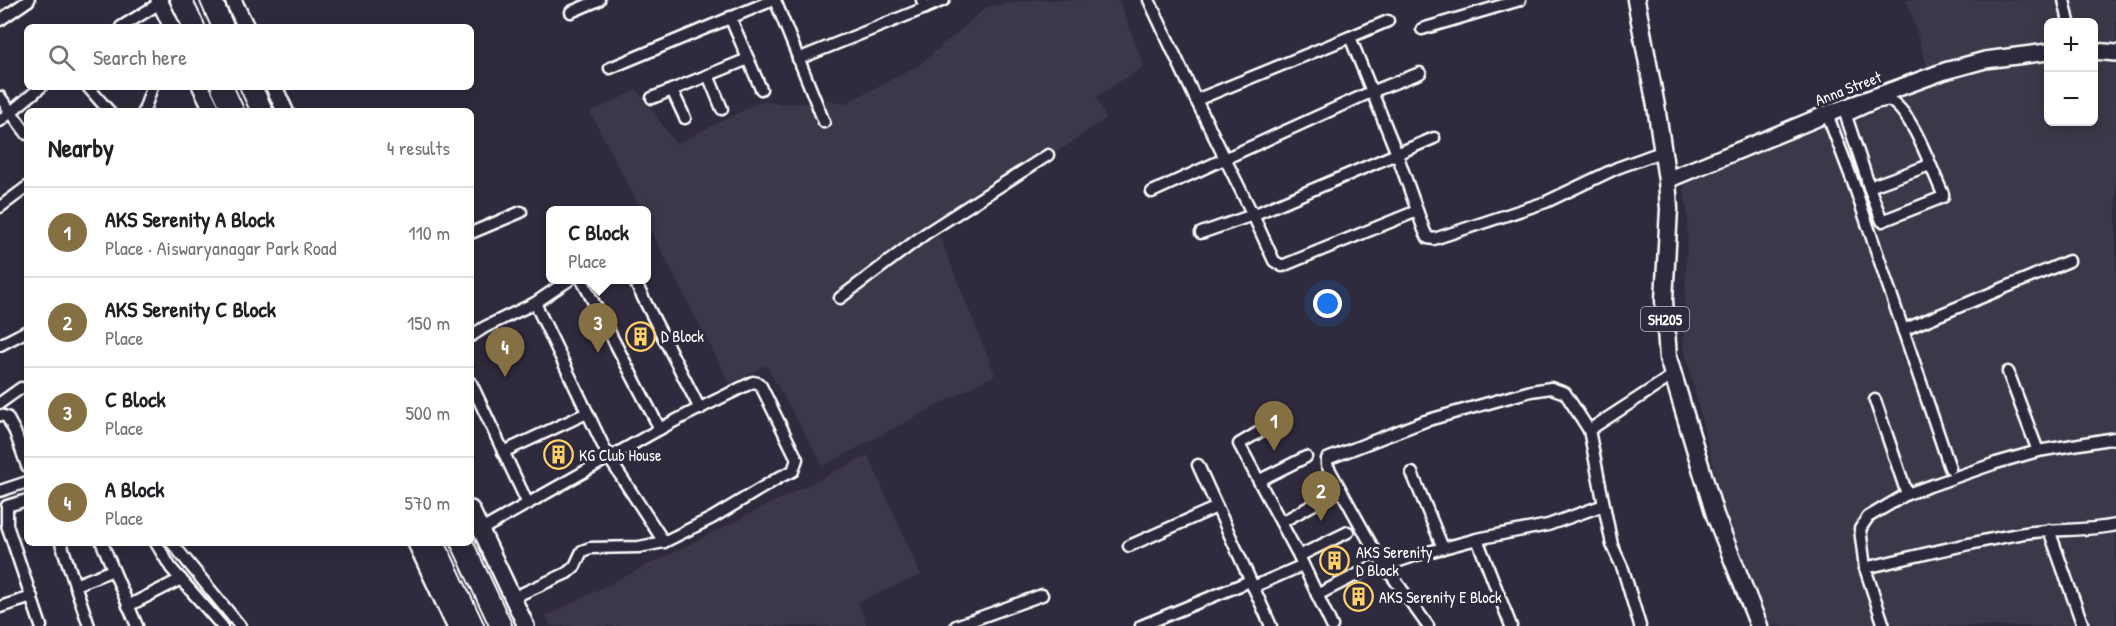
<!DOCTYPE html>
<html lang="en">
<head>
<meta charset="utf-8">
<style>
	:root { --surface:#fff; --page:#f2f2f2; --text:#202124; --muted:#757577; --line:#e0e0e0; --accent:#847042 }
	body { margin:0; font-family:"Patrick Hand",sans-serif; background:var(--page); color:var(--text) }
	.controls { position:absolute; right:18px; top:18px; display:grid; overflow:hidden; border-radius:9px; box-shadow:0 3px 15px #0003 }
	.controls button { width:54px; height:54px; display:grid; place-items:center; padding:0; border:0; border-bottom:2px solid var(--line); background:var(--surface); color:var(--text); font:30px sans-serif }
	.you { position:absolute; left:1328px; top:304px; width:21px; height:21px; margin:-15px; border:4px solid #fff; border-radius:50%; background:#1a73e8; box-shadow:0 0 0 9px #1a73e833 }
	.badge { display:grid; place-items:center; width:39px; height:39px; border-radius:50%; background:var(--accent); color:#fff; font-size:20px; font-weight:700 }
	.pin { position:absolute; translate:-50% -50px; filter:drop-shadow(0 2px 3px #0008) }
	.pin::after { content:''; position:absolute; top:32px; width:21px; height:18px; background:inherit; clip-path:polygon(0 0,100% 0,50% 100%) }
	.popup { position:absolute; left:546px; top:206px; width:105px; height:78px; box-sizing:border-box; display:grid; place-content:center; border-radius:9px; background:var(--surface); filter:drop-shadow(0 2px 4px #0005); font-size:20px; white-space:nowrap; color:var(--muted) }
	.popup b { font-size:22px; color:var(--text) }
	.popup::after { content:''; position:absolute; left:50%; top:100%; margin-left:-12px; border:12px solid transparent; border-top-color:var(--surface) }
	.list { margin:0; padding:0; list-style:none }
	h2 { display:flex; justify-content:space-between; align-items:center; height:78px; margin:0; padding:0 24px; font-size:26px }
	h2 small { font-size:20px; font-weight:400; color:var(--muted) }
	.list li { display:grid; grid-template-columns:39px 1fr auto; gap:18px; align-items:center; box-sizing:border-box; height:90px; padding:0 24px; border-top:2px solid var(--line) }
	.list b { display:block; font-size:22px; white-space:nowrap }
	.list p { margin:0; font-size:20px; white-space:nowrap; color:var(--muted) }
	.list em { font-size:20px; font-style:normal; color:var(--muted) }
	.icon { flex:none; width:33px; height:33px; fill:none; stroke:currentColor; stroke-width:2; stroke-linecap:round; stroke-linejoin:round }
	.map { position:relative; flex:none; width:2116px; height:626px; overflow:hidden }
	.search { position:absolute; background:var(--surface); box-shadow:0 3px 15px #0003; left:24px; top:24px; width:450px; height:66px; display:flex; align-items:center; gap:15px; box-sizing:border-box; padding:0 21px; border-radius:9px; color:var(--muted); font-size:22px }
	.panel { position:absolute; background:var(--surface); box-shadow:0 3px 15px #0003; left:24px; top:108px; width:450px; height:438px; border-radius:9px }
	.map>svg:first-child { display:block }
	.built { fill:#3c3749; fill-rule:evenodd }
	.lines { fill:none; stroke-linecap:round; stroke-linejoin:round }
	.street-casing { stroke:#fff; stroke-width:15 }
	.secondary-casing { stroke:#fff; stroke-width:20 }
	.primary-casing { stroke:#fff; stroke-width:21 }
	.highway-casing { stroke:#fff; stroke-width:24 }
	.street { stroke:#2f2a3d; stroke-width:10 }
	.secondary { stroke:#2f2a3d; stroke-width:15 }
	.primary { stroke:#2f2a3d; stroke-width:16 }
	.highway { stroke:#2f2a3d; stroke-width:20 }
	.labels { text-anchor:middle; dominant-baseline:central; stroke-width:6; stroke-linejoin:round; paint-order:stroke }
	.shield { fill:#2f2a3d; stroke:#c1bfc5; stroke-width:1.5 }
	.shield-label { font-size:15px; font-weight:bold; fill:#fff }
	.street-label { font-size:16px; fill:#fff; stroke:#2f2a3d }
	.poi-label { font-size:16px; fill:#fff; stroke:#2f2a3d; text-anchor:start }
</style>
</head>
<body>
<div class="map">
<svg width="2116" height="626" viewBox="0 0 2116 626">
	<rect width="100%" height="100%" fill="#2f2a3d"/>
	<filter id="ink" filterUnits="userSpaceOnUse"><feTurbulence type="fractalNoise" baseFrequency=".0167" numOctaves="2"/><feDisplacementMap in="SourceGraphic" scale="12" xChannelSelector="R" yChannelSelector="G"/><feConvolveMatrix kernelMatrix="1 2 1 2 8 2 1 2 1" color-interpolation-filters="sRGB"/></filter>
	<g filter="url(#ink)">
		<!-- built -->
		<g class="built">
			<polygon points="1032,0 1119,0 1144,66 1096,97 1106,118 939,235 995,375 823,466 766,365 730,384 646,221 646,210 641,210 590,112 637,90 676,144 760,102 794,104 829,100 844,104 918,66 987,7"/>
			<path d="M1907,0h209v626h-348l-41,-104 -44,-178 5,-125 -5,-41 127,-54 122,-41zM2048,22h46v100h-46z"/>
			<polygon points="868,455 921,575 858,602 867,626 551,626 546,616"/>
		</g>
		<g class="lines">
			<defs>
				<g id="street">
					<polyline points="775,0 824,122"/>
					<polyline points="1149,0 1196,100"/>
					<polyline points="2064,0 2069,22"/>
					<polyline points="925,8 944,0"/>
					<polyline points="571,12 599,0"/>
					<polyline points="730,17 761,89"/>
					<polyline points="0,20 29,0"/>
					<polyline points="121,27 160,3"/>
					<polyline points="1422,29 1520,0"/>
					<polyline points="1350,37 1388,21"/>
					<polyline points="798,59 925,8 922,0"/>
					<polyline points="610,68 773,0"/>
					<polyline points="708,75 722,109"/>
					<polyline points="88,87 109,111"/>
					<polyline points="672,90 685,118"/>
					<polyline points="0,97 27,134"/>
					<polyline points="652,98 748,59"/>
					<polyline points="144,111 152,87"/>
					<polyline points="1827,114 1853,182 1950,468"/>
					<polyline points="0,121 41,87"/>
					<path d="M1867,179l-21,-63 29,-13 14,-3c24,12 42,69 54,94v3l-61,24 -13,-34"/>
					<polyline points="1867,181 1869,187 1930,165"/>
					<polyline points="1152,192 1371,92 1420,73"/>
					<polyline points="0,207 27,187"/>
					<polyline points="1417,211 1282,266 1274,261 1253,215 1196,100 1350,37 1397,154 1424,230 1428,238 1434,239 1546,202 1617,168 1661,152"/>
					<polyline points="471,233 521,212"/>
					<polyline points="1201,233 1253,215 1434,138"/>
					<polyline points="582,280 660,429"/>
					<polyline points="634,280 700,409"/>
					<polyline points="840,298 925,234 1048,155"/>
					<polyline points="1903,330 2069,261"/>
					<polyline points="471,336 485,327 535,303 569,280"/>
					<polyline points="0,345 27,331"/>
					<polyline points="2008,372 2038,451"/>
					<polyline points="471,383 528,504"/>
					<polyline points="1875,400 1907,494"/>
					<polyline points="0,403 21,388"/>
					<polyline points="0,415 7,417 15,432 27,466"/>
					<polyline points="1281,419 1239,444 1299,556 1332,626"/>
					<polyline points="1589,430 1612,545 1623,569 1640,626"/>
					<polyline points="503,452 587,413"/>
					<polyline points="1198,465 1271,626"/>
					<polyline points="1412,473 1443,548"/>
					<polyline points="1260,480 1306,457"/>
					<polyline points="0,491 27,482"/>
					<polyline points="27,500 7,506 7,525 41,626"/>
					<polyline points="1282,522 1327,497"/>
					<path d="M481,530c59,-33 118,-67 177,-100 31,-17 63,-32 95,-48l5,1 3,3 36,73 -4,12 -13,6 -68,41 -48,24 -55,-84 -74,-155"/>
					<polyline points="2049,530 2083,626"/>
					<polyline points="1477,539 1511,626"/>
					<polyline points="61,543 89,626"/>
					<polyline points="102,543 137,626"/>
					<polyline points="156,543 171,568 222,626"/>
					<polyline points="172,543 240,626"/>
					<polyline points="1129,546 1217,507"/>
					<polyline points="1299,556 1348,532"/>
					<polyline points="1385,566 1417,555 1477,539 1548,525 1604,505"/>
					<path d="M1865,568c51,-12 103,-25 154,-34 32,-6 65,-2 97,-9"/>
					<polyline points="75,585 113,570"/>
					<polyline points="1253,587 1303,565"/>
					<polyline points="1317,595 1372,567"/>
					<polyline points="512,598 567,573 575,566 582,551 590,548 639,547 664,542"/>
					<polyline points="128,606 181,579"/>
					<polyline points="0,607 32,597"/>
					<polyline points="956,626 1042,595"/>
					<polyline points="1141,626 1250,581"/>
					<polyline points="1428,626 1377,555 1327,465 1327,459 1425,421 1531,391 1551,388 1565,393 1589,430 1672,376"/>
					<polyline points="1884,626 1865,568 1860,529 1868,517 1907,494 1996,463 2038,451 2115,438"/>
				</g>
				<g id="secondary">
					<polyline points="159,0 172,27"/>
					<polyline points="233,0 246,27"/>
					<polyline points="2094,51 2116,53"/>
					<polyline points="201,87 213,111"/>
					<polyline points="274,87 285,111"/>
					<polyline points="1667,180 1827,114 1945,71 1985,60 2048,52"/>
					<polyline points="471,509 526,626"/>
					<polyline points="416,543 455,626"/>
				</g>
				<polyline id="primary" points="1636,0 1656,106 1667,180 1669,209 1664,300 1668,358 1715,515 1759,626"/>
				<g id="highway">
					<polyline points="181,0 194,27"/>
					<polyline points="211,0 223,27"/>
					<polyline points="222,87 233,111"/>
					<polyline points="251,87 262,111"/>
					<polyline points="434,543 473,626"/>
					<polyline points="462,543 501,626"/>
				</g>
			</defs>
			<!-- street casing -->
			<use href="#street" class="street-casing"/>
			<!-- secondary casing -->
			<use href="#secondary" class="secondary-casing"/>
			<!-- primary casing -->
			<use href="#primary" class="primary-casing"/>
			<!-- highway casing -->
			<use href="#highway" class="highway-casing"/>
			<!-- street -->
			<use href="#street" class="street"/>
			<!-- secondary -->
			<use href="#secondary" class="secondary"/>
			<!-- primary -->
			<use href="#primary" class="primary"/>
			<!-- highway -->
			<use href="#highway" class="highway"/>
		</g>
	</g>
	<!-- icons -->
	<defs>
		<symbol id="building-ring" viewBox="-11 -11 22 22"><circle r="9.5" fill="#2f2a3d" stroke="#ffd166" stroke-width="1.5"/><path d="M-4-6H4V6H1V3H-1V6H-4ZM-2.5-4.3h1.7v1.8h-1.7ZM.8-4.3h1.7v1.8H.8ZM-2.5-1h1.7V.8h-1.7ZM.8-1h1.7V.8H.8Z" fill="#ffd166"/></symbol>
	</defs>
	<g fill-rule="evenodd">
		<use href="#building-ring" x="624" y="320" width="33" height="33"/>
		<use href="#building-ring" x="542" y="438" width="33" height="33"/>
		<use href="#building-ring" x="1318" y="544" width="33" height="33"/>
		<use href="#building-ring" x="1342" y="580" width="33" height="33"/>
	</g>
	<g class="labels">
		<!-- shield labels -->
		<rect class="shield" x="1641" y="307" width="48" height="24" rx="4.5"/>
		<g class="shield-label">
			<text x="1665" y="319">SH205</text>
		</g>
		<!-- street labels -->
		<g class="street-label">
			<text transform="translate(1848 88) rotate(-21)">Anna Street</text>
		</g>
		<!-- poi labels -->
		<g class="poi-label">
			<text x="661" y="336">D Block</text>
			<text x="579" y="455">KG Club House</text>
			<text x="1356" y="552">AKS Serenity<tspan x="1356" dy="18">D Block</tspan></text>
			<text x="1379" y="597">AKS Serenity E Block</text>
		</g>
	</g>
</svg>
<div class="controls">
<button>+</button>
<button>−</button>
</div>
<div class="you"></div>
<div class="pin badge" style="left:1274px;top:451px">1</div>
<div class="pin badge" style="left:1321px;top:521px">2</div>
<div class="pin badge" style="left:598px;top:353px">3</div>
<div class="popup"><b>C Block</b>Place</div>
<div class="pin badge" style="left:505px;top:377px">4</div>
<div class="search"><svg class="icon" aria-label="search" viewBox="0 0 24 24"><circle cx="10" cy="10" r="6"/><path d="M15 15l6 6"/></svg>Search here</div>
<section class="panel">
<h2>Nearby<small>4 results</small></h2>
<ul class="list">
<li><span class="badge">1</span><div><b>AKS Serenity A Block</b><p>Place · Aiswaryanagar Park Road</p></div><em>110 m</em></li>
<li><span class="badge">2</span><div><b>AKS Serenity C Block</b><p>Place</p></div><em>150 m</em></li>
<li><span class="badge">3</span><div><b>C Block</b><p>Place</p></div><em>500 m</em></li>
<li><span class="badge">4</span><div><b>A Block</b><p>Place</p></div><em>570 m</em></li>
</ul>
</section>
</div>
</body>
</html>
